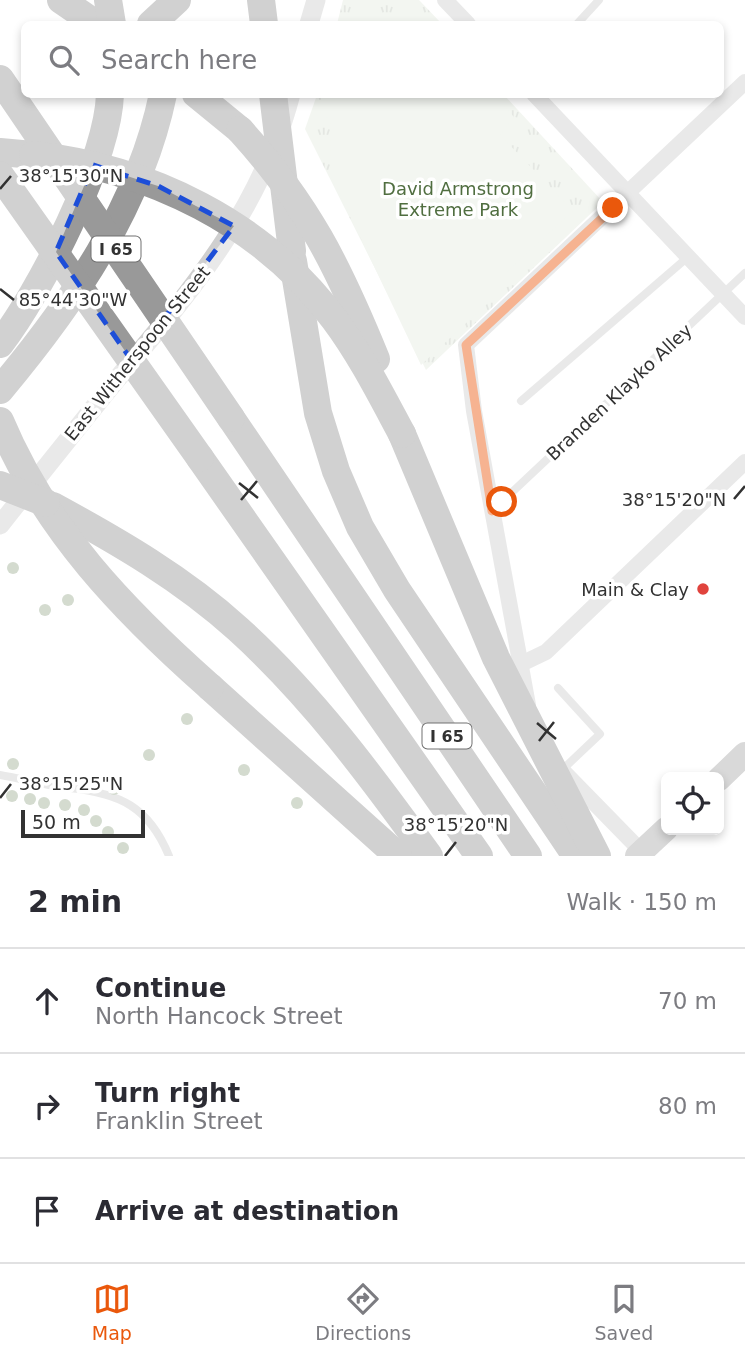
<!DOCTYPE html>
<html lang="en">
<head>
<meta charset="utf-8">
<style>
	:root { --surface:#fff; --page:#f7f7f7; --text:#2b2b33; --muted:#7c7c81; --line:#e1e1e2; --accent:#ea580c }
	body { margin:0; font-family:"DejaVu Sans",sans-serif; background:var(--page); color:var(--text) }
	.controls { position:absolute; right:21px; bottom:21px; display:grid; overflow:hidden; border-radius:10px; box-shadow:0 4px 10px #0003 }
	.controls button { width:63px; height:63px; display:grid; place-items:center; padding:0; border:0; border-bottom:2px solid var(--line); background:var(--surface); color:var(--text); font:35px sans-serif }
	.scale { position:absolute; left:21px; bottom:18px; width:124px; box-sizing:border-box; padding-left:7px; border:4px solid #323232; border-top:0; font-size:19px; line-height:24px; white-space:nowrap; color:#323232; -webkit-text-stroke:5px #fff; paint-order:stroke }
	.stop { position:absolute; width:21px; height:21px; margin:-16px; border:5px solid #ea580c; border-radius:50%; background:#fff }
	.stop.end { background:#ea580c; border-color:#fff; box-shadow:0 2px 7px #0008 }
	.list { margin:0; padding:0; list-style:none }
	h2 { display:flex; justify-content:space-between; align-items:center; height:91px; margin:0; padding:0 28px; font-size:30px }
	h2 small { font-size:23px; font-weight:400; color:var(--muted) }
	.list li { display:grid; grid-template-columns:46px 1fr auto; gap:21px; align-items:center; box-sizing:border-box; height:105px; padding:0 28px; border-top:2px solid var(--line) }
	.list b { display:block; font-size:26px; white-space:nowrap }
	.list p { margin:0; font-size:23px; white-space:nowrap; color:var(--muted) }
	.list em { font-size:23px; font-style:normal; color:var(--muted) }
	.icon { flex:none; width:38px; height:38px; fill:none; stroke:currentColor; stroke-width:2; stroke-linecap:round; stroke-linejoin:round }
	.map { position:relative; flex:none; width:745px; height:856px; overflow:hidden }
	.search { position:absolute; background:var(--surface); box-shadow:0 4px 10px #0003; left:21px; right:21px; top:21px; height:77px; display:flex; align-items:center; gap:18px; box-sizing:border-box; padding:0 24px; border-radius:10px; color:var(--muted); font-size:26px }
	.sheet { height:406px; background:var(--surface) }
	nav { display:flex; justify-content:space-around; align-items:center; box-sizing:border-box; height:98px; border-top:2px solid var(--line); background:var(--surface); font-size:19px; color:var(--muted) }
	nav a { display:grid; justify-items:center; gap:4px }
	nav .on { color:var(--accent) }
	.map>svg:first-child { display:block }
	.park { fill:url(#park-tufts) }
	.garden { fill:#e4ebdf }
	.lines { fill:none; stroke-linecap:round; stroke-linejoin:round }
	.service { stroke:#cfcfcf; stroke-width:8 }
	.minor { stroke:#cfcfcf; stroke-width:16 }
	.tertiary { stroke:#cfcfcf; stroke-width:19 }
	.primary { stroke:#aaa; stroke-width:24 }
	.motorway { stroke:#999; stroke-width:28 }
	.motorway-bridge { stroke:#999; stroke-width:28 }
	.tree { fill:#9faf96 }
	.route { stroke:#ea580c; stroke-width:9 }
	.marked { fill:none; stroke:#1d4ed8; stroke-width:5; stroke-dasharray:14 9; stroke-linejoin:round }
	.ticks { fill:none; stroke:#323232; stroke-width:2.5 }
	.poi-dot { fill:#e0433d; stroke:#fff; stroke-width:2.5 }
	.labels { text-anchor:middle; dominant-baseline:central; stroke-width:7; stroke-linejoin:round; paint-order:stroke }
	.shield { fill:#fff; stroke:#707070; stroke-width:2 }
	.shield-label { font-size:16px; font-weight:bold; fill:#323232 }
	.park-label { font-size:18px; fill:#506e40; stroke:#fff }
	.street-label { font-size:18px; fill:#323232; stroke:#fff }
	.poi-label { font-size:18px; fill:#323232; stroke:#fff; text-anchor:end }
	.ticks-label { font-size:18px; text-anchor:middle; fill:#323232; stroke:#fff; stroke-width:7; stroke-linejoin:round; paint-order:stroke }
</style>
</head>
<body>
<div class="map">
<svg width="745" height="856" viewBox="0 0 745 856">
	<defs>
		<pattern id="park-tufts" width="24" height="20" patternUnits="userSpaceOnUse" patternTransform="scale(1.75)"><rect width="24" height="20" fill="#e4ebdf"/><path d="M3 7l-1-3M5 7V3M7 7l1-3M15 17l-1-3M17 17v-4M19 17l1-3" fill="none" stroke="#c4cac0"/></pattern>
	</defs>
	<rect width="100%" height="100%" fill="#fff"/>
	<!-- park -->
	<g class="park">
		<polygon points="343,0 419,0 442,24 337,24"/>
		<polygon points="317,95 504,95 603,202 426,370 305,129"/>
	</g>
	<!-- garden -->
	<polygon class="garden" points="322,95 494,95 514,117 500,135 573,211 500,278 506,286 421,365 331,176 330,120 318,110"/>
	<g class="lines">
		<!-- service -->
		<g class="service">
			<polyline points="577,24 599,0"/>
			<polyline points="521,401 688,257"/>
			<polyline points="492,511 745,273"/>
			<polyline points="558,688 600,734 562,770"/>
			<path d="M0,775c23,4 46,11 69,13 51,5 80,19 100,68"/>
		</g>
		<!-- minor -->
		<g class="minor">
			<polyline points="445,0 468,24"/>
			<polyline points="534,94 745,317"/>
			<polyline points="523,663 546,652 745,462"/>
			<polyline points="528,705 474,411 466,345 745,82"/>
			<polyline points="562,770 646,856"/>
		</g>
		<!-- tertiary -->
		<g class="tertiary">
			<polyline points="309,24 316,0"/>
			<path d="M0,525c42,-53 84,-106 127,-158 71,-84 136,-164 164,-273"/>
		</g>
		<!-- primary -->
		<g class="primary">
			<polyline points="719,779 745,754"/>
			<polyline points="637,856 666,829"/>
		</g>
		<!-- motorway -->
		<g class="motorway">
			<polyline points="61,0 96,24"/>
			<polyline points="108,0 112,24"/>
			<polyline points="261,0 264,24"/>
			<polyline points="151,24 177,0"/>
			<polyline points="196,94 240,130"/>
			<polyline points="0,152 33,155"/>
			<polyline points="293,261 318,413 336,471 360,527 397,590 576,856"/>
			<path d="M0,344c40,-52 108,-184 110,-250"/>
			<path d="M0,390c72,-86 140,-184 163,-296"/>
			<polyline points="231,418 528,856"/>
			<polyline points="402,434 496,658 597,856"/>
			<polyline points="200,458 479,856"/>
			<path d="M53,506c66,36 130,73 185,123 74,67 133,147 191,227"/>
			<polyline points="210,687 398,856"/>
		</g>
		<!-- motorway-bridge -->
		<g class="motorway-bridge">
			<polyline points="0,79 231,418"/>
			<polyline points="273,94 292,251"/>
			<path d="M240,130c68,75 98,136 136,229"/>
			<path d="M33,155c116,13 230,68 301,164 27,36 47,76 68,115"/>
			<polyline points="0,175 200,458"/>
			<path d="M0,421c45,108 124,190 210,266"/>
			<polyline points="0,485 46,503"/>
		</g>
	</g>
	<!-- trees -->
	<g class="tree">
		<circle cx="13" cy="568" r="6"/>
		<circle cx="68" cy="600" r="6"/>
		<circle cx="45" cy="610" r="6"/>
		<circle cx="187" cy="719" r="6"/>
		<circle cx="149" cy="755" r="6"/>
		<circle cx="13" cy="764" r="6"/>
		<circle cx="244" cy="770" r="6"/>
		<circle cx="114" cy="789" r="6"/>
		<circle cx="12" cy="796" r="6"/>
		<circle cx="30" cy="799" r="6"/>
		<circle cx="44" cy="803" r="6"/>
		<circle cx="297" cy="803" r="6"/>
		<circle cx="65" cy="805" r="6"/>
		<circle cx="84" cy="810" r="6"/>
		<circle cx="96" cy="821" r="6"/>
		<circle cx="108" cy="832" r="6"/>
		<circle cx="123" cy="848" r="6"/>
	</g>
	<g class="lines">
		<!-- route -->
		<polyline class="route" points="502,502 492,511 466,345 613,208"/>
	</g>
	<!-- marked area -->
	<path d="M0 0H745V856H0ZM93,165l65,21 76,40 -102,135 -76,-109z" fill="#fff" fill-opacity=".55" fill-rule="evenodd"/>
	<path class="marked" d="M93,165l65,21 76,40 -102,135 -76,-109z"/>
	<!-- ticks -->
	<path class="ticks" d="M0,189l11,-13M0,289l14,11M239,483l19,15M734,499l11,-13M241,500l16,-19M537,723l19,16M539,741l15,-19M0,798l11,-14M445,856l11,-14"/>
	<!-- markers -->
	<circle class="poi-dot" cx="703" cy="589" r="7"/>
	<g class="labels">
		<!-- shield labels -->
		<g class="shield">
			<rect x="91.5" y="236.5" width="49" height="25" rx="5"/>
			<rect x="422.5" y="723.5" width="49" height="25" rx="5"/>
		</g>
		<g class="shield-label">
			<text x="116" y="249">I 65</text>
			<text x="447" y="736">I 65</text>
		</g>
		<!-- park labels -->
		<g class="park-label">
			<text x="458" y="188">David Armstrong<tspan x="458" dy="21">Extreme Park</tspan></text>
		</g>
		<!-- street labels -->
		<g class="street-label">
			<text transform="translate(137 353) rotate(-51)">East Witherspoon Street</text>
			<text transform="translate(619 392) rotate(-43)">Branden Klayko Alley</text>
		</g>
		<!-- poi labels -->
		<g class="poi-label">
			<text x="689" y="589">Main &amp; Clay</text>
		</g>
	</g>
	<g class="ticks-label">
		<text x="71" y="182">38°15'30"N</text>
		<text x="73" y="306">85°44'30"W</text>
		<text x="674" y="506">38°15'20"N</text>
		<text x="71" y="790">38°15'25"N</text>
		<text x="456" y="831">38°15'20"N</text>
	</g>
</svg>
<div class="controls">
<button><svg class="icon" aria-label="locate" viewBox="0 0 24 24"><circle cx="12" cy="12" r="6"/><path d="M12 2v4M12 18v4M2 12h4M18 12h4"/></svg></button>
</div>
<div class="scale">50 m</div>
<div class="stop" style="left:502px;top:502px"></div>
<div class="stop end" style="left:613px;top:208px"></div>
<div class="search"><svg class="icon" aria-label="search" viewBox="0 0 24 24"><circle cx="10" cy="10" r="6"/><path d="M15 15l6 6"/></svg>Search here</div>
</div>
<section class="sheet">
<h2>2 min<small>Walk · 150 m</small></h2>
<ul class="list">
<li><svg class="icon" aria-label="ahead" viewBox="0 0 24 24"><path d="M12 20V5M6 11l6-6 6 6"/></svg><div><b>Continue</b><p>North Hancock Street</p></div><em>70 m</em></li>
<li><svg class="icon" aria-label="right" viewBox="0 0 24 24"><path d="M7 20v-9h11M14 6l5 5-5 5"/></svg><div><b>Turn right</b><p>Franklin Street</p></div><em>80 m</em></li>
<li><svg class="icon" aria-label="arrive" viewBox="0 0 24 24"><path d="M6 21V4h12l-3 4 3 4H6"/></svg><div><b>Arrive at destination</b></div></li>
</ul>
</section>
<nav>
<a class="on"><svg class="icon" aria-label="map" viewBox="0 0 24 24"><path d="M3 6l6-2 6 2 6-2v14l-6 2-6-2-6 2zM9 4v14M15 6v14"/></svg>Map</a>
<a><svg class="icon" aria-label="directions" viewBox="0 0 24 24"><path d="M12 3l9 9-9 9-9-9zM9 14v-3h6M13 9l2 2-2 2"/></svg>Directions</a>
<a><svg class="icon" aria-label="saved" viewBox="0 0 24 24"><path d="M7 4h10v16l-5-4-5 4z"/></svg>Saved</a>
</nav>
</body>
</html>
